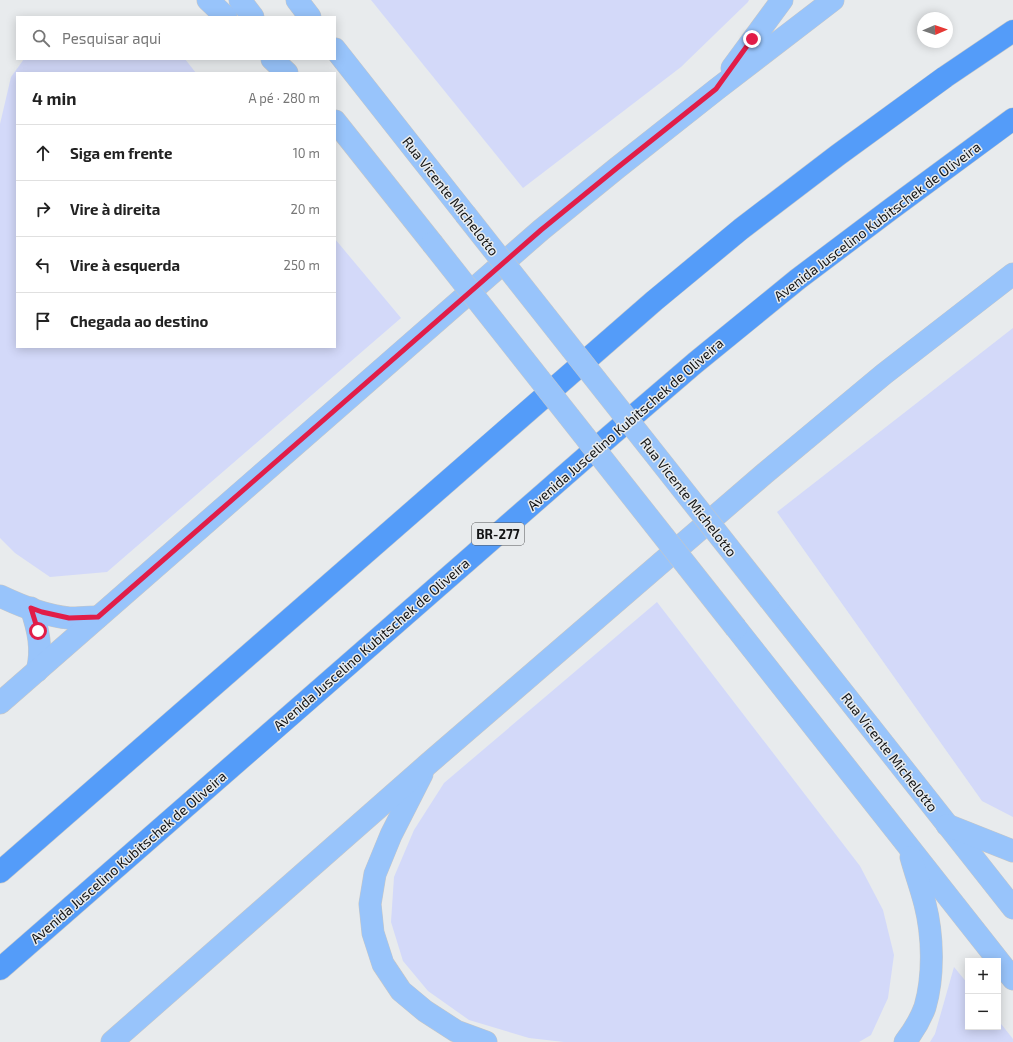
<!DOCTYPE html>
<html lang="pt">
<head>
<meta charset="utf-8">
<style>
	:root { --surface:#fff; --page:#f2f2f2; --text:#222; --muted:#767676; --line:#e0e0e0 }
	body { margin:0; font-family:"Exo 2",sans-serif; background:var(--page); color:var(--text) }
	.controls { position:absolute; right:12px; bottom:12px; display:grid; overflow:hidden; border-radius:0px; box-shadow:0 2px 10px #0003 }
	.controls button { width:36px; height:36px; display:grid; place-items:center; padding:0; border:0; border-bottom:1px solid var(--line); background:var(--surface); color:var(--text); font:20px sans-serif }
	.compass { position:absolute; left:917px; top:12px; width:36px; height:36px; border-radius:50%; background:var(--surface); box-shadow:0 2px 10px #0003; rotate:88deg }
	.stop { position:absolute; width:12px; height:12px; margin:-9px; border:3px solid #e11d48; border-radius:50%; background:#fff }
	.stop.end { background:#e11d48; border-color:#fff; box-shadow:0 1px 4px #0008 }
	.list { margin:0; padding:0; list-style:none }
	h2 { display:flex; justify-content:space-between; align-items:center; height:52px; margin:0; padding:0 16px; font-size:17px }
	h2 small { font-size:13px; font-weight:400; color:var(--muted) }
	.list li { display:grid; grid-template-columns:26px 1fr auto; gap:12px; align-items:center; box-sizing:border-box; height:56px; padding:0 16px; border-top:1px solid var(--line) }
	.list b { display:block; font-size:15px; white-space:nowrap }
	.list em { font-size:13px; font-style:normal; color:var(--muted) }
	.icon { flex:none; width:22px; height:22px; fill:none; stroke:currentColor; stroke-width:2; stroke-linecap:round; stroke-linejoin:round }
	.map { position:relative; flex:none; width:1013px; height:1042px; overflow:hidden }
	.search { position:absolute; background:var(--surface); box-shadow:0 2px 10px #0003; left:16px; top:16px; width:320px; height:44px; display:flex; align-items:center; gap:10px; box-sizing:border-box; padding:0 14px; border-radius:0px; color:var(--muted); font-size:15px }
	.panel { position:absolute; background:var(--surface); box-shadow:0 2px 10px #0003; left:16px; top:72px; width:320px; height:276px; border-radius:0px }
	.map>svg:first-child { display:block }
	.green { fill:#d3d9f9 }
	.lines { fill:none; stroke-linecap:round; stroke-linejoin:round }
	.major-casing { stroke:#c6c7c7; stroke-width:23 }
	.highway-casing { stroke:#c6c7c7; stroke-width:23 }
	.major { stroke:#98c4fb; stroke-width:22 }
	.highway { stroke:#549cf9; stroke-width:22 }
	.major-bridge-casing { stroke:#c6c7c7; stroke-width:23; stroke-linecap:butt }
	.major-bridge { stroke:#98c4fb; stroke-width:22 }
	.route { stroke:#e11d48; stroke-width:5 }
	.labels { text-anchor:middle; dominant-baseline:central; stroke-width:3; stroke-linejoin:round; paint-order:stroke }
	.shield { fill:#e8ebed; stroke:#535456; stroke-width:1 }
	.shield-label { font-size:13px; font-weight:bold; fill:#131415 }
	.street-label { font-size:14px; fill:#131415; stroke:#e8ebed }
</style>
</head>
<body>
<div class="map">
<svg width="1013" height="1042" viewBox="0 0 1013 1042">
	<rect width="100%" height="100%" fill="#e8ebed"/>
	<!-- green -->
	<g class="green">
		<polygon points="371,0 749,0 748,2 681,67 523,188"/>
		<polygon points="24,59 185,59 196,73 17,73 17,347 335,347 335,239 401,318 107,572 50,577 15,553 0,538 0,124 11,77"/>
		<polygon points="1013,328 1013,817 982,801 777,512"/>
		<polygon points="657,602 860,866 883,910 894,955 888,998 871,1035 859,1042 564,1042 529,1038 469,1020 428,991 403,961 391,922 394,877 414,830 444,783"/>
		<polygon points="954,967 968,984 968,1027 998,1027 998,1020 1013,1039 1013,1042 930,1042 935,1034"/>
	</g>
	<g class="lines">
		<defs>
			<g id="major">
				<polyline points="208,0 226,17"/>
				<polyline points="240,0 253,17"/>
				<polyline points="297,0 310,17"/>
				<polyline points="335,49 465,214"/>
				<polyline points="272,59 287,73"/>
				<polyline points="732,68 782,0"/>
				<polyline points="335,121 432,243"/>
				<path d="M0,596c21,10 46,20 69,22 10,0 20,-1 29,-1"/>
				<polyline points="770,600 1013,908"/>
				<path d="M31,608c7,21 12,41 6,63"/>
				<polyline points="736,628 1013,979"/>
				<polyline points="0,703 541,230 617,168 717,89 833,0"/>
				<polyline points="422,774 391,835 375,874 370,904 373,933 383,964 401,991 425,1011 456,1031 486,1042"/>
				<polyline points="947,825 1013,851"/>
				<polyline points="112,1042 428,764 764,474 884,374 1013,274"/>
				<path d="M905,1042c7,-9 16,-24 20,-35 9,-31 8,-72 0,-103 -4,-16 -10,-32 -14,-47"/>
			</g>
			<g id="highway">
				<polyline points="0,872 654,301 741,229 838,155 945,77 1013,31"/>
				<polyline points="0,969 610,436 695,363 798,279 891,209 1013,119"/>
			</g>
		</defs>
		<!-- major casing -->
		<use href="#major" class="major-casing"/>
		<!-- highway casing -->
		<use href="#highway" class="highway-casing"/>
		<!-- major -->
		<use href="#major" class="major"/>
		<!-- highway -->
		<use href="#highway" class="highway"/>
		<defs>
			<g id="major-bridge">
				<polyline points="465,214 770,600"/>
				<polyline points="432,243 736,628"/>
			</g>
		</defs>
		<!-- major-bridge casing -->
		<use href="#major-bridge" class="major-bridge-casing"/>
		<!-- major-bridge -->
		<use href="#major-bridge" class="major-bridge"/>
	</g>
	<g class="lines">
		<!-- route -->
		<polyline class="route" points="38,631 31,608 42,612 69,618 98,617 541,230 617,168 716,89 752,39"/>
	</g>
	<g class="labels">
		<!-- shield labels -->
		<rect class="shield" x="472" y="523" width="52" height="22" rx="3"/>
		<g class="shield-label">
			<text x="498" y="534">BR-277</text>
		</g>
		<!-- street labels -->
		<g class="street-label">
			<text transform="translate(451 196) rotate(52)">Rua Vicente Michelotto</text>
			<text transform="translate(877 221) rotate(-37)">Avenida Juscelino Kubitschek de Oliveira</text>
			<text transform="translate(625 424) rotate(-41)">Avenida Juscelino Kubitschek de Oliveira</text>
			<text transform="translate(689 497) rotate(52)">Rua Vicente Michelotto</text>
			<text transform="translate(371 644) rotate(-41)">Avenida Juscelino Kubitschek de Oliveira</text>
			<text transform="translate(890 752) rotate(52)">Rua Vicente Michelotto</text>
			<text transform="translate(128 857) rotate(-41)">Avenida Juscelino Kubitschek de Oliveira</text>
		</g>
	</g>
</svg>
<div class="controls">
<button>+</button>
<button>−</button>
</div>
<svg class="compass" viewBox="-18 -18 36 36"><path d="M0-13l5 13h-10z" fill="#e53935"/><path d="M0 13l5-13h-10z" fill="#767676"/></svg>
<div class="stop" style="left:38px;top:631px"></div>
<div class="stop end" style="left:752px;top:39px"></div>
<div class="search"><svg class="icon" aria-label="search" viewBox="0 0 24 24"><circle cx="10" cy="10" r="6"/><path d="M15 15l6 6"/></svg>Pesquisar aqui</div>
<section class="panel">
<h2>4 min<small>A pé · 280 m</small></h2>
<ul class="list">
<li><svg class="icon" aria-label="ahead" viewBox="0 0 24 24"><path d="M12 20V5M6 11l6-6 6 6"/></svg><div><b>Siga em frente</b></div><em>10 m</em></li>
<li><svg class="icon" aria-label="right" viewBox="0 0 24 24"><path d="M7 20v-9h11M14 6l5 5-5 5"/></svg><div><b>Vire à direita</b></div><em>20 m</em></li>
<li><svg class="icon" aria-label="left" viewBox="0 0 24 24"><path d="M17 20v-9H6M10 6l-5 5 5 5"/></svg><div><b>Vire à esquerda</b></div><em>250 m</em></li>
<li><svg class="icon" aria-label="arrive" viewBox="0 0 24 24"><path d="M6 21V4h12l-3 4 3 4H6"/></svg><div><b>Chegada ao destino</b></div></li>
</ul>
</section>
</div>
</body>
</html>
